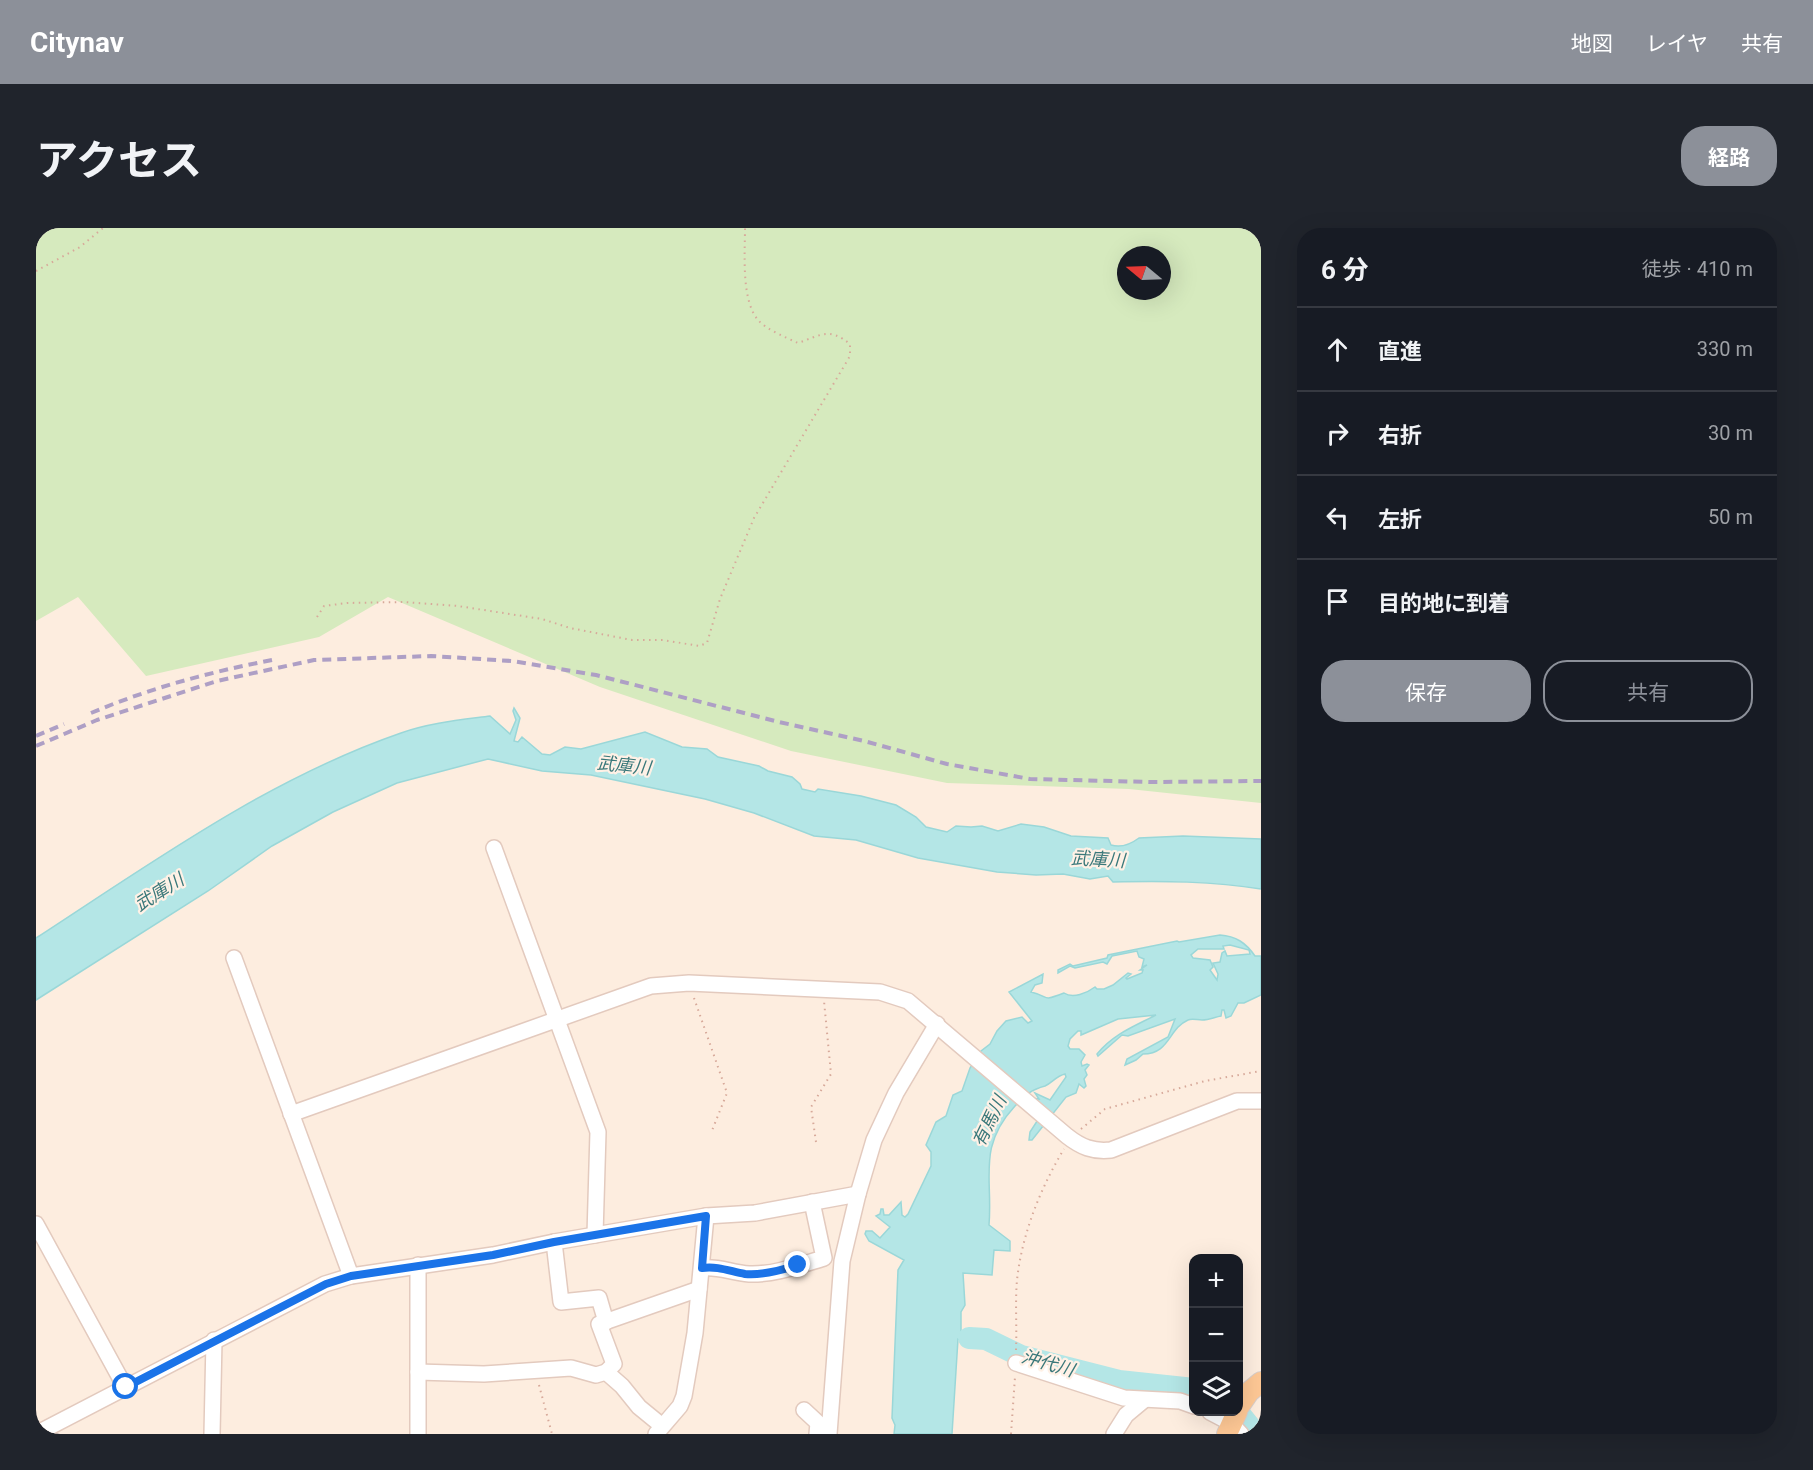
<!DOCTYPE html>
<html lang="ja">
<head>
<meta charset="utf-8">
<style>
	:root { --surface:#171b24; --page:#20242c; --text:#f1f3f6; --muted:#9ea1a6; --line:#363941; --accent:#8c9099 }
	body { margin:0; font-family:Roboto,"Noto Sans JP",sans-serif; background:var(--page); color:var(--text) }
	.controls { position:absolute; right:18px; bottom:18px; display:grid; overflow:hidden; border-radius:12px; box-shadow:0 6px 24px #0002 }
	.controls button { width:54px; height:54px; display:grid; place-items:center; padding:0; border:0; border-bottom:2px solid var(--line); background:var(--surface); color:var(--text); font:30px sans-serif }
	.compass { position:absolute; left:1081px; top:18px; width:54px; height:54px; border-radius:50%; background:var(--surface); box-shadow:0 6px 24px #0002; rotate:289deg }
	.stop { position:absolute; width:18px; height:18px; margin:-14px; border:4px solid #1a73e8; border-radius:50%; background:#fff }
	.stop.end { background:#1a73e8; border-color:#fff; box-shadow:0 2px 6px #0008 }
	.list { margin:0; padding:0; list-style:none }
	h2 { display:flex; justify-content:space-between; align-items:center; height:78px; margin:0; padding:0 24px; font-size:26px }
	h2 small { font-size:20px; font-weight:400; color:var(--muted) }
	.list li { display:grid; grid-template-columns:39px 1fr auto; gap:18px; align-items:center; box-sizing:border-box; height:84px; padding:0 24px; border-top:2px solid var(--line) }
	.list b { display:block; font-size:22px; white-space:nowrap }
	.list em { font-size:20px; font-style:normal; color:var(--muted) }
	.actions { display:flex; gap:12px; padding:18px 24px }
	.actions a { flex:1; padding:14px 0; border:2px solid var(--accent); border-radius:24px; text-align:center; font-size:21px; color:var(--accent) }
	.actions .main { background:var(--accent); color:#fff }
	.icon { flex:none; width:33px; height:33px; fill:none; stroke:currentColor; stroke-width:2; stroke-linecap:round; stroke-linejoin:round }
	.map { position:relative; flex:none; width:1225px; height:1206px; overflow:hidden; border-radius:24px }
	header { display:flex; align-items:center; gap:36px; box-sizing:border-box; height:84px; padding:0 30px; background:var(--accent); color:#fff }
	header strong { font-size:28px }
	nav { display:flex; gap:33px; margin-inline-start:auto; font-size:21px }
	.intro { display:flex; align-items:center; justify-content:space-between; box-sizing:border-box; height:144px; padding:0 36px }
	h1 { margin:0; font-size:42px }
	.button { padding:15px 27px; border-radius:24px; background:var(--accent); color:#fff; font-size:21px; font-weight:700 }
	main { display:flex; gap:36px; padding:0 36px }
	aside { flex:1; background:var(--surface); border-radius:24px; box-shadow:0 6px 24px #0002 }
	.map>svg:first-child { display:block }
	.green { fill:#d6eabe; fill-rule:evenodd }
	.water { fill:#b4e6e6; stroke:#9ad7d8; stroke-width:1.5; fill-rule:evenodd }
	.lines { fill:none; stroke-linecap:round; stroke-linejoin:round }
	.river { stroke:#b4e6e6; stroke-width:22 }
	.minor-casing { stroke:#e3cabe; stroke-width:18 }
	.major-casing { stroke:#d8cecb; stroke-width:22 }
	.path { stroke:#d7a99a; stroke-width:2; stroke-dasharray:1.5 4.5; stroke-linecap:butt }
	.minor { stroke:#fff; stroke-width:15 }
	.major { stroke:#fec895; stroke-width:20 }
	.rail { stroke:#ae9fc5; stroke-width:4; stroke-dasharray:9 6; stroke-linecap:butt }
	.route { stroke:#1a73e8; stroke-width:8 }
	.labels { text-anchor:middle; dominant-baseline:central; stroke-width:4.5; stroke-linejoin:round; paint-order:stroke }
	.water-label { font-size:18px; font-style:italic; fill:#3a787a; stroke:#fff1e6 }
</style>
</head>
<body>
<header>
<strong>Citynav</strong>
<nav><a>地図</a><a>レイヤ</a><a>共有</a></nav>
</header>
<div class="intro"><h1>アクセス</h1><a class="button">経路</a></div>
<main>
<div class="map">
<svg width="1225" height="1206" viewBox="0 0 1225 1206">
	<rect width="100%" height="100%" fill="#fdeddf"/>
	<!-- green -->
	<path class="green" d="M0,0h1225v575l-132,-14 -182,-6 -156,-32 -191,-64 -212,-90 -69,40 -173,39 -68,-79 -42,24zM1090,27h36v36h-36z"/>
	<!-- water -->
	<g class="water">
		<path d="M478,480l6,10 -6,23 4,1 4,-5 20,17 8,1 15,-8 16,2 64,-17 37,15 25,2 11,8 41,9 9,5 24,6 8,7 2,5 13,3 3,-3 43,7 35,9 20,12 10,10 21,5 9,-6 15,1 11,-1 16,5 23,-7 23,3 27,9 37,2 3,7c10,3 20,-1 28,-7l44,-2 78,3v50c-49,-8 -98,-8 -148,-7l-5,-6 -18,3 -27,-5 -27,1 -39,-3 -79,-14 -62,-18 -42,-4 -60,-23 -49,-14 -114,-24 -49,-4 -54,-12 -91,24 -64,29 -61,34 -64,45 -172,109v-62c117,-76 232,-159 365,-205 28,-10 59,-13 89,-17l20,18 6,-14 -3,-9z"/>
		<path d="M1184,707c16,1 26,8 35,21h6v39l-17,8h-6l-7,13 -5,2 -2,-8h-2l-1,6c-6,1 -12,4 -19,4 -5,0 -10,-2 -14,0 -20,9 -18,34 -45,34l-7,6 -11,5 2,-6 41,-22 7,-18 -47,17 -6,-1 -24,21 -1,-2c16,-20 38,-28 59,-39l-38,4 -37,16v-4h-3l-8,8 -2,7 2,3h9l6,6 -4,7 1,4 5,-2 2,1 -4,5 2,5 -3,4 2,7 -2,2 -5,-4 -3,9 -10,4 -34,43h-3l1,-8 13,-20 -12,-14 8,1 -4,-6 15,7 16,-23 -1,-3c-9,2 -13,9 -20,12 -15,4 -19,9 -30,20 -38,41 -22,72 -26,119l21,16v10l-16,-1 -2,25 -29,-2 2,32 -4,7v21l13,5 13,-1 10,6 -1,3 -9,-5 -29,-2 -6,95h-58l1,-9 -3,-7 6,-148 6,-10 -35,-19 -4,-7 1,-3h6l8,7 10,-11 -14,-11 4,-2 1,-5h2l1,6h5l12,-13 1,13 3,2 3,-3 23,-48v-14l-5,-7 10,-23 10,-6 7,-21 9,-4 8,-23 11,-17 9,-7 7,-13 9,-10 16,-4 6,6 4,-2 -23,-29 34,-18 -1,9 -7,2 -4,7c21,5 9,10 33,1 9,6 23,0 31,-6l2,2h7l9,-4 15,-12 3,1 -5,4 1,1 15,-6 1,-3h-3l7,-5 -5,2 2,-8 -5,-2 -2,-6 -25,5 -5,8 -4,-2 -28,6 -5,-2 -12,7v-3l12,-6 3,2 34,-8 1,-3 69,-14 2,1zM1194,717l19,5 1,4 -23,2 -2,-5 -3,2 -2,9 -7,1 5,11 -1,6 -7,-10 3,-3 -3,-7 -17,-2 -2,-3 7,-6h26l-1,-3z"/>
	</g>
	<g class="lines">
		<!-- river -->
		<g class="river">
			<polyline points="933,1110 950,1111 985,1128 1083,1153 1158,1161"/>
			<polyline points="1202,1184 1220,1206"/>
		</g>
		<defs>
			<g id="minor">
				<polyline points="458,620 562,904 559,1007"/>
				<polyline points="198,730 315,1048"/>
				<path d="M255,886l360,-128 38,-3 191,9 28,9 159,135c14,11 26,16 44,14l126,-49h24"/>
				<polyline points="0,996 89,1159"/>
				<polyline points="518,1014 525,1074 563,1070 570,1094"/>
				<polyline points="382,1037 382,1206"/>
				<path d="M666,1040c17,-2 30,5 47,6 25,1 51,-9 75,-16l-12,-56"/>
				<polyline points="980,1135 1088,1170 1144,1173 1158,1178"/>
				<polyline points="382,1144 448,1146 535,1140 560,1147 570,1144 578,1136 563,1096 663,1061"/>
				<polyline points="570,1144 586,1158 603,1179 625,1197"/>
				<polyline points="768,1182 782,1195 781,1206"/>
				<polyline points="1174,1184 1195,1195 1205,1206"/>
				<polyline points="0,1206 289,1056 315,1048 457,1027 518,1014 670,988 719,985 822,966"/>
				<polyline points="176,1206 178,1112"/>
				<polyline points="620,1206 644,1178 648,1168 659,1105 670,988"/>
				<polyline points="793,1206 806,1033 822,966 838,912 860,865 901,796"/>
				<polyline points="1078,1206 1090,1187 1108,1172"/>
			</g>
			<g id="major">
				<polyline points="1202,1180 1213,1164 1225,1154"/>
				<polyline points="1191,1206 1201,1184"/>
			</g>
		</defs>
		<!-- minor casing -->
		<use href="#minor" class="minor-casing"/>
		<!-- major casing -->
		<use href="#major" class="major-casing"/>
		<!-- path -->
		<g class="path">
			<polyline points="0,43 44,19 67,0"/>
			<path d="M281,389l7,-11 23,-3 57,-1 54,4 84,13 28,9 62,12h31l36,6 8,-3 13,-44 34,-81 96,-162v-12c-21,-17 -29,-9 -52,-1 -13,-6 -31,-13 -40,-23 -17,-20 -13,-67 -13,-92"/>
			<polyline points="658,770 691,865 675,905"/>
			<polyline points="1045,901 1069,881 1169,853 1225,843"/>
			<polyline points="780,914 775,879 795,846 788,773"/>
			<path d="M980,1122c1,-23 -1,-47 1,-70 5,-46 23,-91 47,-131"/>
			<polyline points="503,1157 516,1206"/>
			<polyline points="975,1206 979,1149"/>
		</g>
		<!-- minor -->
		<use href="#minor" class="minor"/>
		<!-- major -->
		<use href="#major" class="major"/>
		<!-- rail -->
		<g class="rail">
			<path d="M55,485c59,-25 119,-41 181,-53"/>
			<polyline points="0,508 28,496"/>
			<polyline points="0,518 61,492 181,453 278,432 395,428 476,433 560,447 743,494 828,513 911,536 994,551 1115,554 1225,553"/>
		</g>
	</g>
	<g class="lines">
		<!-- route -->
		<path class="route" d="M90,1159l200,-103 25,-8 142,-21 61,-13 152,-26 -4,52c16,-2 27,3 43,6 16,2 37,-4 53,-9"/>
	</g>
	<g class="labels">
		<!-- water labels -->
		<g class="water-label">
			<text transform="translate(588 537) rotate(6)">武庫川</text>
			<text transform="translate(1062 631) rotate(3)">武庫川</text>
			<text transform="translate(123 664) rotate(-32)">武庫川</text>
			<text transform="translate(953 893) rotate(-64)">有馬川</text>
			<text transform="translate(1012 1135) rotate(16)">沖代川</text>
		</g>
	</g>
</svg>
<div class="controls">
<button>+</button>
<button>−</button>
<button><svg class="icon" aria-label="layers" viewBox="0 0 24 24"><path d="M12 4l9 5-9 5-9-5zM3 14l9 5 9-5"/></svg></button>
</div>
<svg class="compass" viewBox="-18 -18 36 36"><path d="M0-13l5 13h-10z" fill="#e53935"/><path d="M0 13l5-13h-10z" fill="#9ea1a6"/></svg>
<div class="stop" style="left:90px;top:1159px"></div>
<div class="stop end" style="left:762px;top:1037px"></div>
</div>
<aside>
<h2>6 分<small>徒歩 · 410 m</small></h2>
<ul class="list">
<li><svg class="icon" aria-label="ahead" viewBox="0 0 24 24"><path d="M12 20V5M6 11l6-6 6 6"/></svg><div><b>直進</b></div><em>330 m</em></li>
<li><svg class="icon" aria-label="right" viewBox="0 0 24 24"><path d="M7 20v-9h11M14 6l5 5-5 5"/></svg><div><b>右折</b></div><em>30 m</em></li>
<li><svg class="icon" aria-label="left" viewBox="0 0 24 24"><path d="M17 20v-9H6M10 6l-5 5 5 5"/></svg><div><b>左折</b></div><em>50 m</em></li>
<li><svg class="icon" aria-label="arrive" viewBox="0 0 24 24"><path d="M6 21V4h12l-3 4 3 4H6"/></svg><div><b>目的地に到着</b></div></li>
</ul>
<div class="actions"><a class="main">保存</a><a>共有</a></div>
</aside>
</main>
</body>
</html>
